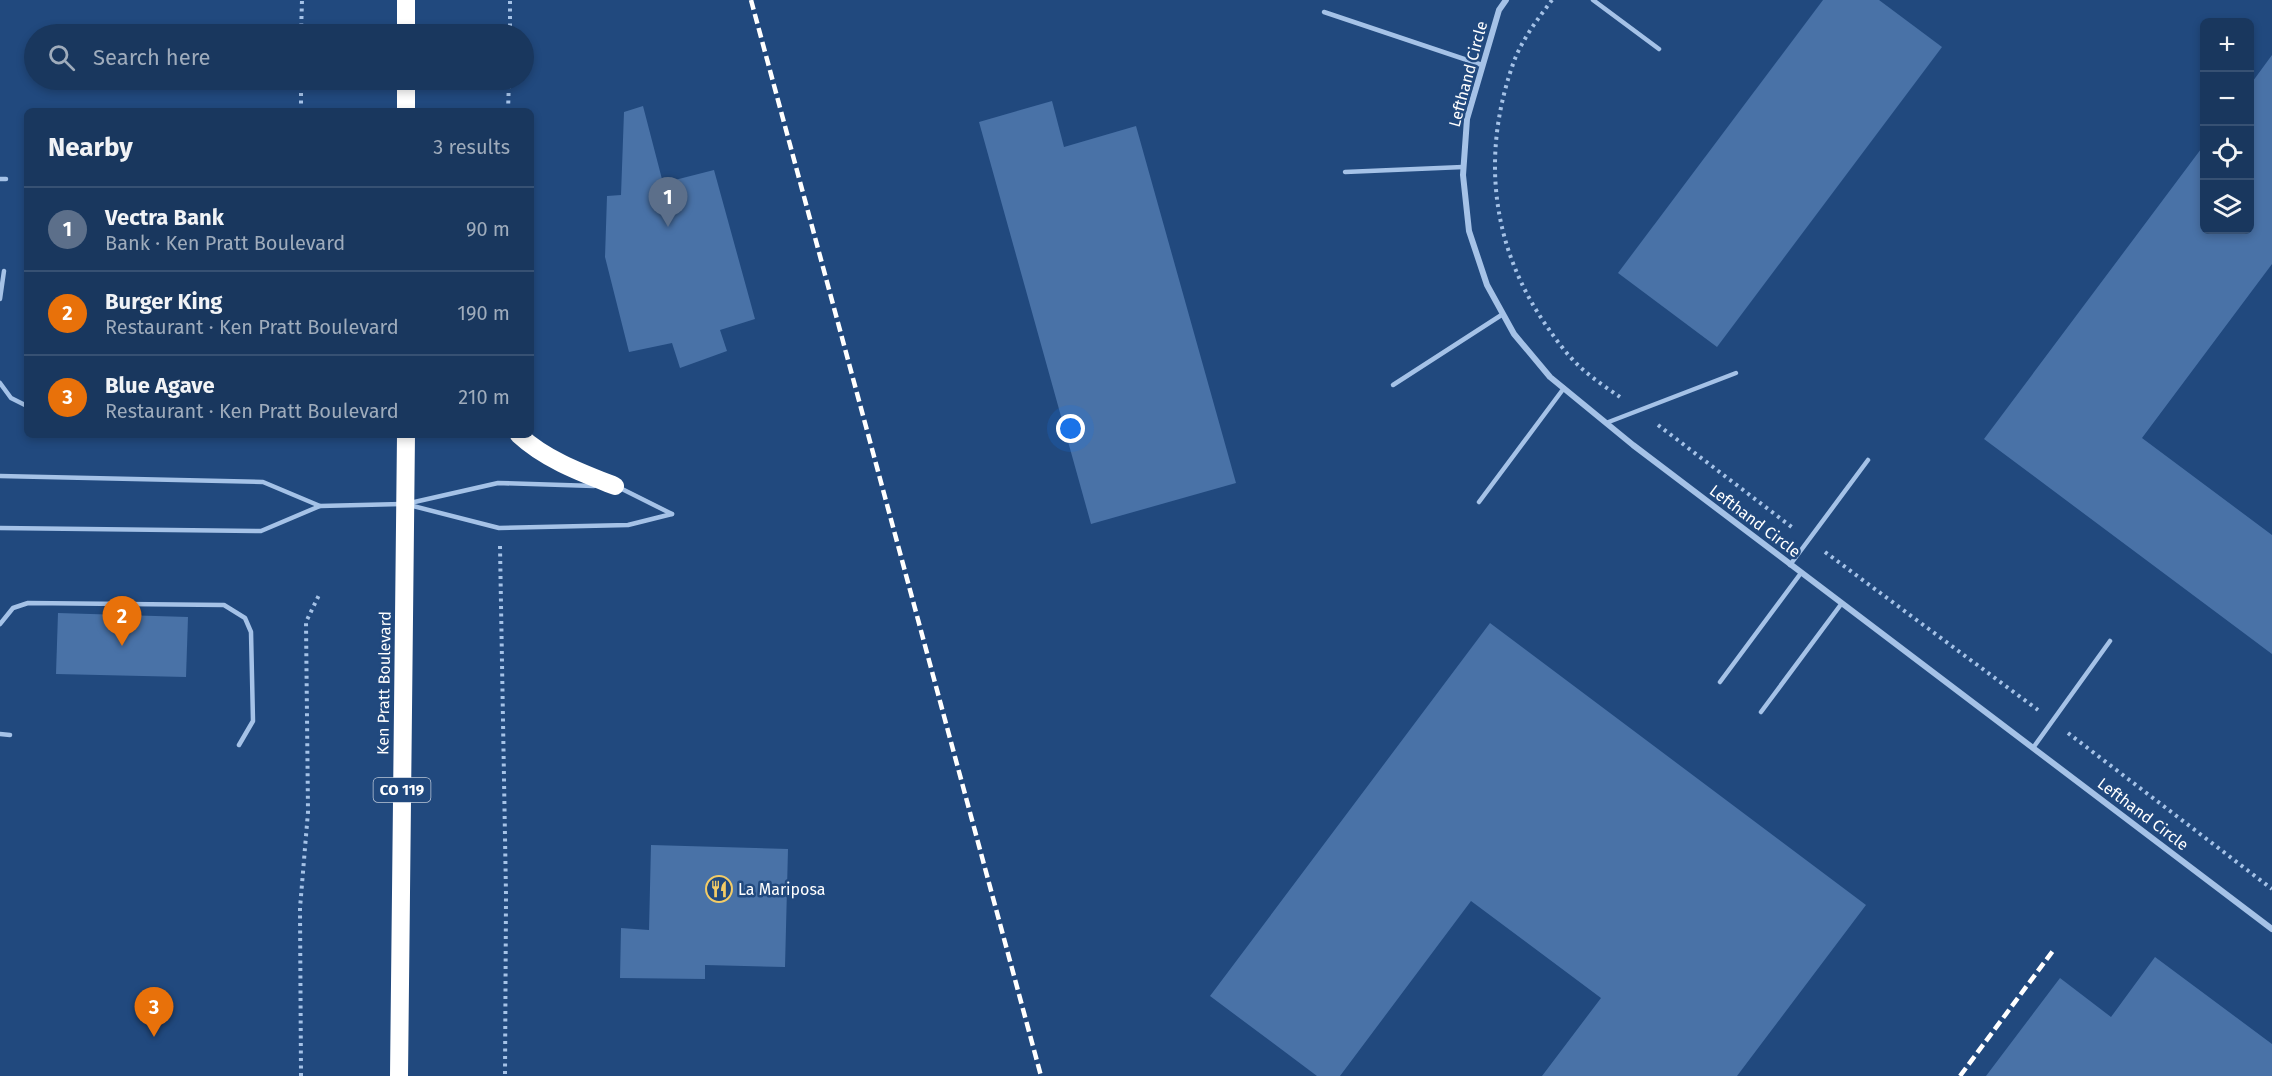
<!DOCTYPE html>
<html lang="en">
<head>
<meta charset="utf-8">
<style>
	:root { --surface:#19375e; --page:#223f64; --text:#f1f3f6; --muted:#9facbc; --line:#375173; --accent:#8bbbb9 }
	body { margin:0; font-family:"Fira Sans",sans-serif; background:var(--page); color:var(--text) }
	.controls { position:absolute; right:18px; top:18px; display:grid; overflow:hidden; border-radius:9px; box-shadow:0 3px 9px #0003 }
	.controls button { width:54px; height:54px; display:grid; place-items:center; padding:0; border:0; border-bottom:2px solid var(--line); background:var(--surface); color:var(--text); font:30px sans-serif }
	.you { position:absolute; left:1071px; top:429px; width:21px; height:21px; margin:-15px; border:4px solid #fff; border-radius:50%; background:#1a73e8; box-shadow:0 0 0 9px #1a73e833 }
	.badge { display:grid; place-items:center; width:39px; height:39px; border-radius:50%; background:var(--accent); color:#fff; font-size:20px; font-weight:700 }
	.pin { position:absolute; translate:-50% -50px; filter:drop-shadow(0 2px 3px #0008) }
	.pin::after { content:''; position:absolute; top:32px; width:21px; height:18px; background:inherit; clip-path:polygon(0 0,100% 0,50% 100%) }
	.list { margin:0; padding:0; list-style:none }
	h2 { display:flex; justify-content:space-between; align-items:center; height:78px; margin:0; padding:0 24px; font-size:26px }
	h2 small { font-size:20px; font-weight:400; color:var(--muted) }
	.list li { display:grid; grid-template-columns:39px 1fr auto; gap:18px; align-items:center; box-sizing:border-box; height:84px; padding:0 24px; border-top:2px solid var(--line) }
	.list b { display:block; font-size:22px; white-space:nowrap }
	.list p { margin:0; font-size:20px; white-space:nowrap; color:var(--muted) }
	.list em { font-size:20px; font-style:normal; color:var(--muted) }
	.icon { flex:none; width:33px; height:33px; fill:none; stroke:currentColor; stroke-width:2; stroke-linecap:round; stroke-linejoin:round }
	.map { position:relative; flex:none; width:2272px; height:1076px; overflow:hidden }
	.search { position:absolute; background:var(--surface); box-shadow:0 3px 9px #0003; left:24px; top:24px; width:510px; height:66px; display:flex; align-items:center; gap:15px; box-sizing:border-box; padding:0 21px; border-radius:33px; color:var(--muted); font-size:22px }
	.panel { position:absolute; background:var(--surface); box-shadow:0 3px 9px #0003; left:24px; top:108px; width:510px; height:330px; border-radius:9px }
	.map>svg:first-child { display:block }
	.building { fill:#4972a7 }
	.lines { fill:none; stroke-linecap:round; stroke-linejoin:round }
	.path { stroke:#a5c2e7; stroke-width:4; stroke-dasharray:3 4.5; stroke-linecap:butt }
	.lane { stroke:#a5c2e7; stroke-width:4.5 }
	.street { stroke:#a5c2e7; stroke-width:6 }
	.highway { stroke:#fff; stroke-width:18 }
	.rail { stroke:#fff; stroke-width:4.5; stroke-dasharray:10 4.5; stroke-linecap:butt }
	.labels { text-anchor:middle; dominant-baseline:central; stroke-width:5; stroke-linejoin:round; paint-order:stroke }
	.shield { fill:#21497e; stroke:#bcc8d8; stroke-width:1.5 }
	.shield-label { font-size:15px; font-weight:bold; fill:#fff }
	.street-label { font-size:16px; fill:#fff; stroke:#21497e }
	.poi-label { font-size:16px; fill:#fff; stroke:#21497e; text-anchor:start }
</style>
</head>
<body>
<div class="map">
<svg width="2272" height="1076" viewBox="0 0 2272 1076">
	<rect width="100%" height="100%" fill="#21497e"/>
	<!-- building -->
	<g class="building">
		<polygon points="1823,0 1879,0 1942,47 1717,347 1618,273"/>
		<polygon points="2272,55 2272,264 2142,438 2272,535 2272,654 1984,439 2204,145 2204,230 2250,230 2250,85"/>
		<polygon points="1052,101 1064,147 1136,126 1236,483 1091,524 979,122"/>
		<polygon points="643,106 663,183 714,170 755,319 720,330 727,351 680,368 672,343 629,352 605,257 607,196 621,195 624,112"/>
		<polygon points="58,613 188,617 186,677 56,674"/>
		<polygon points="1490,623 1866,905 1737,1076 1542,1076 1601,998 1471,901 1340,1076 1317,1076 1210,996"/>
		<polygon points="651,845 788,849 785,967 705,965 705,979 620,978 621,928 649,930"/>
		<polygon points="2155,957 2272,1044 2272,1076 1986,1076 2060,978 2111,1017"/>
	</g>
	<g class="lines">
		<!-- path -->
		<g class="path">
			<path d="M1552,0c-15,20 -32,42 -40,67 -31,91 -20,182 36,261 9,13 20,28 32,39 12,11 27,21 40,30"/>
			<polyline points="301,34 302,0"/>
			<polyline points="510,34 510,0"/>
			<polyline points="301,111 301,80"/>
			<polyline points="508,111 509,80"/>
			<polyline points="1658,425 1793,528"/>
			<polyline points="500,546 506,895 505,1076"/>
			<polyline points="1825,552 2038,710"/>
			<polyline points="2068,733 2272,889"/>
			<polyline points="301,1076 300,908 308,812 306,622 320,593"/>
		</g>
		<!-- lane -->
		<g class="lane">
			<polyline points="1593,0 1659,49"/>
			<polyline points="1324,12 1482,65"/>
			<polyline points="1345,172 1463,167"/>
			<polyline points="0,179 6,179"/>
			<polyline points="0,299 4,271"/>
			<polyline points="0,383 11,398 27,406"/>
			<polyline points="1393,385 1503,314"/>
			<polyline points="1606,423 1736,373"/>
			<polyline points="0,476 263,482 320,506"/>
			<polyline points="618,487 672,514"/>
			<polyline points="1479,502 1564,388"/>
			<polyline points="410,503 498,483 594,486"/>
			<polyline points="409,505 499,528 628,525 672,514"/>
			<polyline points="0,528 261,531 320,506 402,504"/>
			<polyline points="1790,565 1868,460"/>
			<polyline points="0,624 13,608 28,603 224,605 245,618 251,632 253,721 239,745"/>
			<polyline points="1720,682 1801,573"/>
			<polyline points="1761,712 1842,603"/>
			<polyline points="0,734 10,735"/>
			<polyline points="2033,748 2110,641"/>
		</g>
		<!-- street -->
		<polyline class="street" points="1506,0 1499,10 1467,119 1463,175 1469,231 1487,285 1514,334 1550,377 1633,445 2272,929"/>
		<!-- highway -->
		<g class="highway">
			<polyline points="406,0 406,34"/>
			<polyline points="406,80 406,111"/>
			<path d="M519,435c27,25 63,38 96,51"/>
			<polyline points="399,1076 406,435"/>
		</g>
		<!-- rail -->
		<g class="rail">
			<polyline points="751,0 1041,1076"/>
			<polyline points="1960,1076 2055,948"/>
		</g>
	</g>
	<!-- icons -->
	<defs>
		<symbol id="restaurant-ring" viewBox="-11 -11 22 22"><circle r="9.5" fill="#21497e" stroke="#f4cc66" stroke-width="1.5"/><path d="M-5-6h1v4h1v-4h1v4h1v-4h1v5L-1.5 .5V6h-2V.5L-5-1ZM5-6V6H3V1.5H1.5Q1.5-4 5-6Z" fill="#f4cc66"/></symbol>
	</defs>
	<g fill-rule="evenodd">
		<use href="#restaurant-ring" x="704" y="874" width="30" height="30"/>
	</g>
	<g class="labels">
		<!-- shield labels -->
		<rect class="shield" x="373.5" y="778" width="57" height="24" rx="4.5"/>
		<g class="shield-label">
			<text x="402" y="790">CO 119</text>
		</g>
		<!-- street labels -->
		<g class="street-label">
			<text transform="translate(1468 74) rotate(-75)">Lefthand Circle</text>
			<text transform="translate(1755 521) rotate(37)">Lefthand Circle</text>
			<text transform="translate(384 683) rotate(-89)">Ken Pratt Boulevard</text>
			<text transform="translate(2143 814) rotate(37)">Lefthand Circle</text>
		</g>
		<!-- poi labels -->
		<g class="poi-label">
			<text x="738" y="889">La Mariposa</text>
		</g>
	</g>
</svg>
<div class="controls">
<button>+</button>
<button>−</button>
<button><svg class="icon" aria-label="locate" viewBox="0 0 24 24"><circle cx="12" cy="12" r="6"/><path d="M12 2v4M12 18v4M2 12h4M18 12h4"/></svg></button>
<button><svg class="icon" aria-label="layers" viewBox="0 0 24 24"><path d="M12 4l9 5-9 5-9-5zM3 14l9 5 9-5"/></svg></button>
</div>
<div class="you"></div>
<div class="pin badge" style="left:668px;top:227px;background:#5c6f8a">1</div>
<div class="pin badge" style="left:122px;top:646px;background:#e8710a">2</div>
<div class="pin badge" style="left:154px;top:1037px;background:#e8710a">3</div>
<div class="search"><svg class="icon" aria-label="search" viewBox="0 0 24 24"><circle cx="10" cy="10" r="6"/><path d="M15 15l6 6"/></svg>Search here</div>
<section class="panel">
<h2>Nearby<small>3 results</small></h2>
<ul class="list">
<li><span class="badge" style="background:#5c6f8a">1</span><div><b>Vectra Bank</b><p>Bank · Ken Pratt Boulevard</p></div><em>90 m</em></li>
<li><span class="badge" style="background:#e8710a">2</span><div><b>Burger King</b><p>Restaurant · Ken Pratt Boulevard</p></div><em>190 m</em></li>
<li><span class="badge" style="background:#e8710a">3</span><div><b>Blue Agave</b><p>Restaurant · Ken Pratt Boulevard</p></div><em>210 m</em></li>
</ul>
</section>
</div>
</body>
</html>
